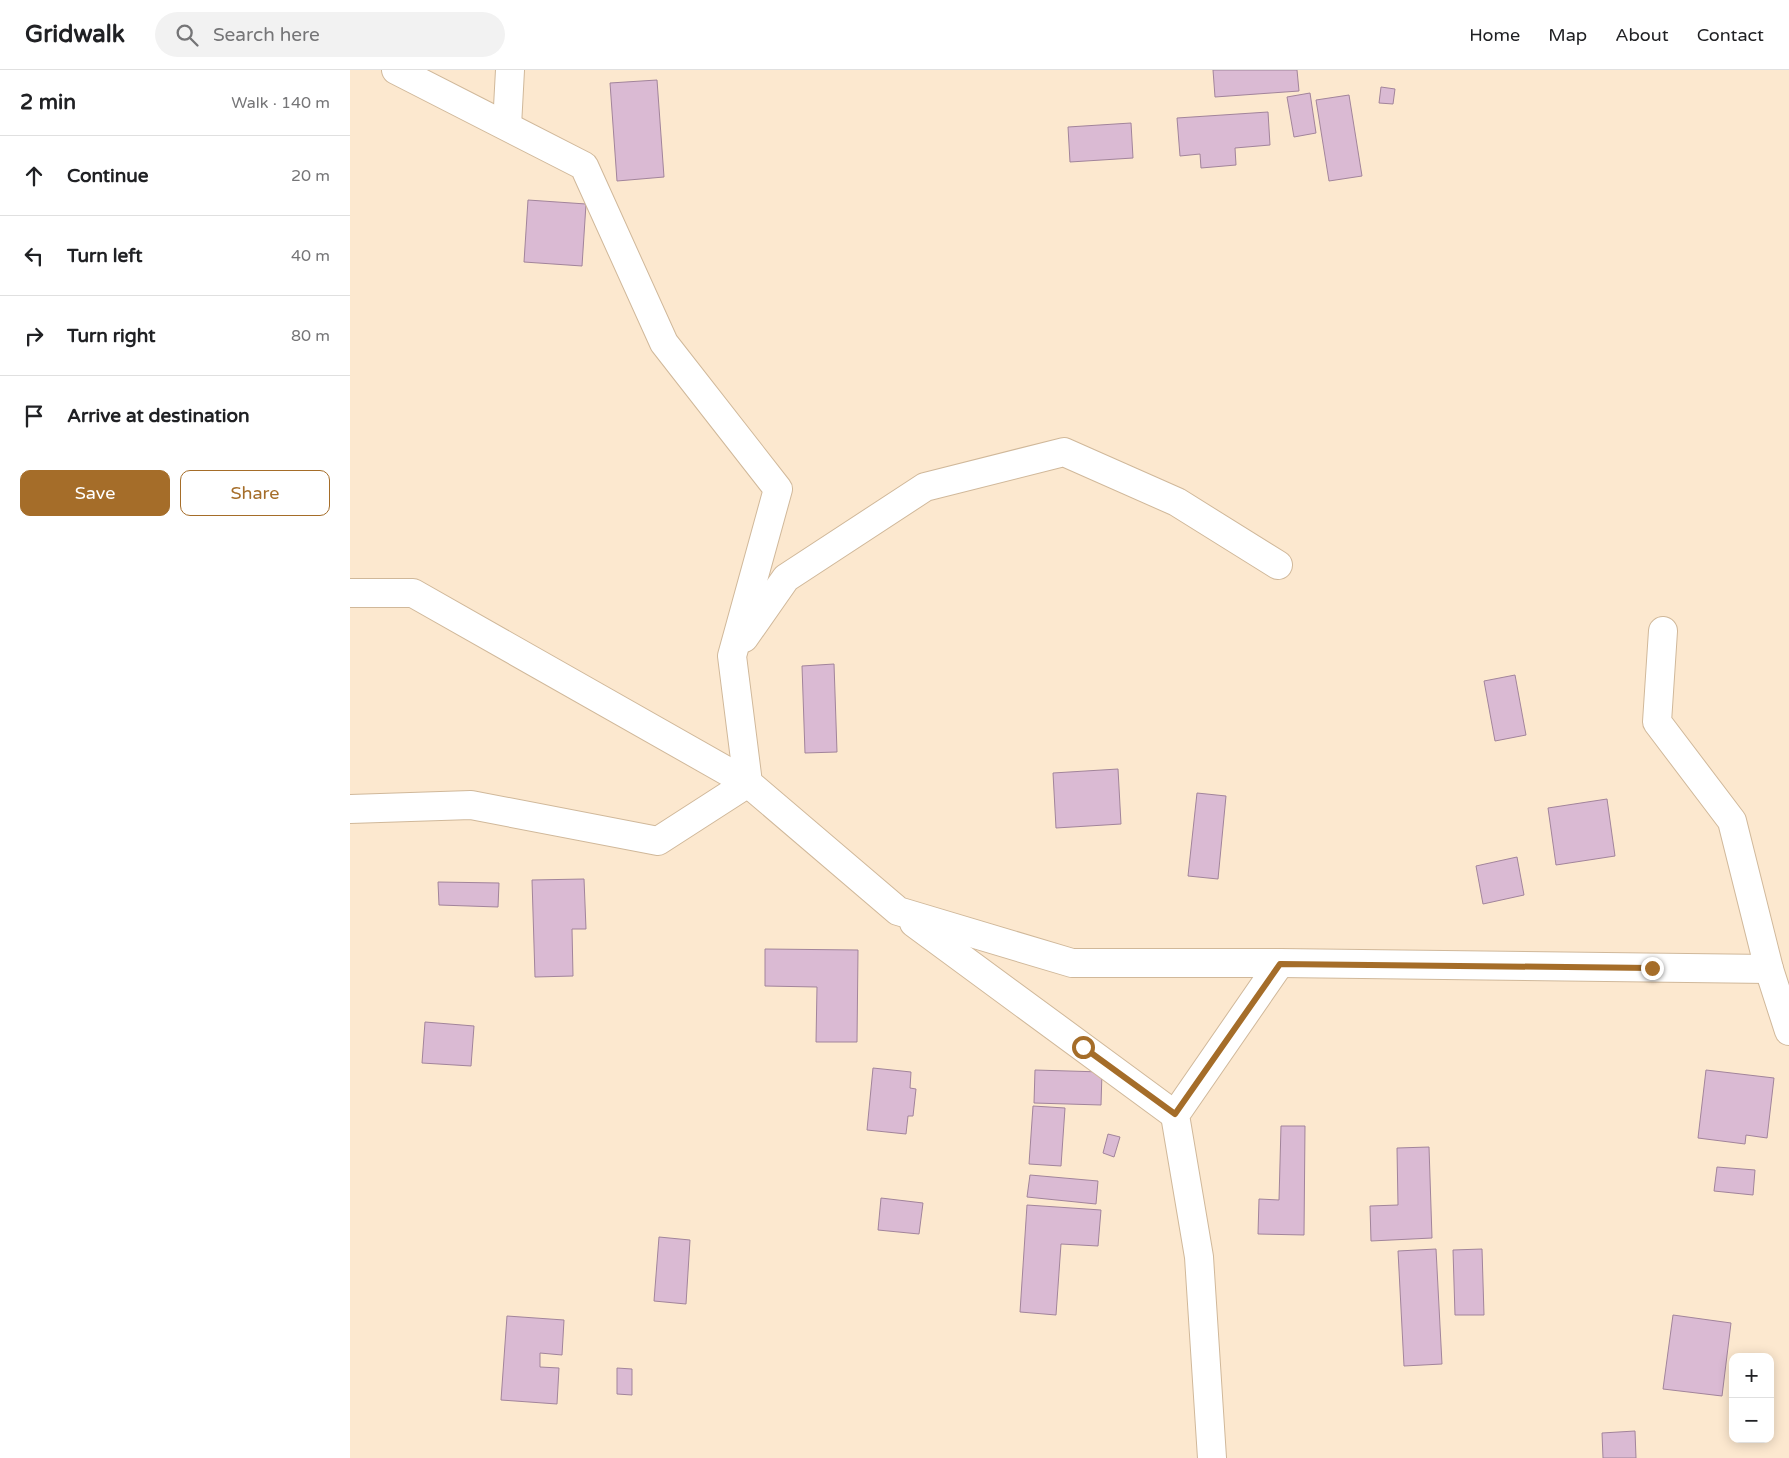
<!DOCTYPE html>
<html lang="en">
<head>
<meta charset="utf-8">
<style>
	:root { --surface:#fff; --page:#f2f2f2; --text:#202124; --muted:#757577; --line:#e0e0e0; --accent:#a56d29 }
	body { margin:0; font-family:"Varela Round",sans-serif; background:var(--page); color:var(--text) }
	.controls { position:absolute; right:15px; bottom:15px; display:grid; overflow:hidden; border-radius:10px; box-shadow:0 2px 12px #0003 }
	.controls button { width:45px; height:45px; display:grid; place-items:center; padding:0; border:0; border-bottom:1px solid var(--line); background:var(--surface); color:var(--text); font:25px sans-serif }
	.stop { position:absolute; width:15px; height:15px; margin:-11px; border:4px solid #a56d29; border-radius:50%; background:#fff }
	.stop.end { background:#a56d29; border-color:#fff; box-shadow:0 1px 5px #0008 }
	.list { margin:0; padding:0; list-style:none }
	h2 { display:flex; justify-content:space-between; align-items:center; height:65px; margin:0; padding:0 20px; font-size:21px }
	h2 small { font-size:16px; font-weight:400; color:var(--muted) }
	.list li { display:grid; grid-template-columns:32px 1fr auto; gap:15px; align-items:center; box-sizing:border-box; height:80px; padding:0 20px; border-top:1px solid var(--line) }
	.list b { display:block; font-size:19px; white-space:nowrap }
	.list em { font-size:16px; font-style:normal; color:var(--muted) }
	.actions { display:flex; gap:10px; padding:15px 20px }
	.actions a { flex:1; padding:11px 0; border:1px solid var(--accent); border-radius:10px; text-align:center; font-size:18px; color:var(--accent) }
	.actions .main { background:var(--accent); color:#fff }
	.icon { flex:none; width:28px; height:28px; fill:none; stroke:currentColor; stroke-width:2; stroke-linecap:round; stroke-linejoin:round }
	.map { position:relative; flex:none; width:1439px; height:1388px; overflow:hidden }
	header { display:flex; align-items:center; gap:30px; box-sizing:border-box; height:70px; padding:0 25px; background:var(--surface); border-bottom:1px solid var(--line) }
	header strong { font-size:24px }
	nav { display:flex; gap:28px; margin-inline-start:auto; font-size:18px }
	.search { width:350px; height:45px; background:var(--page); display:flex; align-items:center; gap:12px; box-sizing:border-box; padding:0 18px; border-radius:28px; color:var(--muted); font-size:19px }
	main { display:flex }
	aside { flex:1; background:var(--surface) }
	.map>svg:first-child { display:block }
	.building { fill:#dabad3; stroke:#a2849b }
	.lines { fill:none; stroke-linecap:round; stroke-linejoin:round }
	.minor-casing { stroke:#d0b89a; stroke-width:30 }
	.minor { stroke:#fff; stroke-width:28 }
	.route { stroke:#a56d29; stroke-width:6 }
</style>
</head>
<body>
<header>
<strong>Gridwalk</strong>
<div class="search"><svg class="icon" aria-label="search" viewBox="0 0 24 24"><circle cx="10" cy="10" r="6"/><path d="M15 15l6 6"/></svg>Search here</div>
<nav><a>Home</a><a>Map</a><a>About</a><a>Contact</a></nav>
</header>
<main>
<aside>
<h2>2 min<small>Walk · 140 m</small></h2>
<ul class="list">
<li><svg class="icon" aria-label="ahead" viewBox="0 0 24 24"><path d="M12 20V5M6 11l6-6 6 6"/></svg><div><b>Continue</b></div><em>20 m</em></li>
<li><svg class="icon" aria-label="left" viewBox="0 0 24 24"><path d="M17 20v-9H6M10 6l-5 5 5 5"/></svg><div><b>Turn left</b></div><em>40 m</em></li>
<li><svg class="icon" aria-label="right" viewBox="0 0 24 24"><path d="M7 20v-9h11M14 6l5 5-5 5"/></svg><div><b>Turn right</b></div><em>80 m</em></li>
<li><svg class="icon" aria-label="arrive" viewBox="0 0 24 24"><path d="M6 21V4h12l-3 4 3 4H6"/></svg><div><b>Arrive at destination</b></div></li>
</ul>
<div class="actions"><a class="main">Save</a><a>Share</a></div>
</aside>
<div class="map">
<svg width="1439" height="1388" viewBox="0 0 1439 1388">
	<rect width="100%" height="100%" fill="#fce8cf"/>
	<!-- building -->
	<g class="building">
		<polygon points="863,0 947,0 949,21 865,27"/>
		<polygon points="307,10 314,107 267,111 260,13"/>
		<polygon points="1031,17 1045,19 1043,34 1029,33"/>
		<polygon points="960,23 966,63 944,67 937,27"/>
		<polygon points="999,25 1012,106 979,111 966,30"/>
		<polygon points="918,42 920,75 885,78 886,95 851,98 850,84 830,86 827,48"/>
		<polygon points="781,53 783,88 720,92 718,57"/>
		<polygon points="178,130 236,134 232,196 174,192"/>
		<polygon points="484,594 487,682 455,683 452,596"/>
		<polygon points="1165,605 1176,665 1145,671 1134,611"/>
		<polygon points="768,699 771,754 706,758 703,703"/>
		<polygon points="847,723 876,726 868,809 838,806"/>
		<polygon points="1257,729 1265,786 1206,795 1198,738"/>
		<polygon points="1167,787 1174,825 1133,834 1126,796"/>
		<polygon points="234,809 236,859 222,859 223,906 185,907 182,810"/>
		<polygon points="88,812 149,813 148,837 89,835"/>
		<polygon points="415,879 508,880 507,972 466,972 467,917 415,916"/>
		<polygon points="75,952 124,956 121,996 72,993"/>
		<polygon points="523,998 561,1002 560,1018 566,1019 563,1046 558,1046 556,1064 517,1060"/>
		<polygon points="685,1000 752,1002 751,1035 684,1033"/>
		<polygon points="1356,1000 1424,1008 1417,1068 1396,1065 1395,1074 1348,1068"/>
		<polygon points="683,1036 715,1038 711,1096 679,1094"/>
		<polygon points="931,1056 955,1056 954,1165 908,1164 909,1129 929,1130"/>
		<polygon points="758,1064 770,1067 764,1087 753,1083"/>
		<polygon points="1079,1077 1082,1168 1021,1171 1020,1136 1048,1135 1047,1078"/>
		<polygon points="1367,1097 1405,1100 1403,1125 1364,1121"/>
		<polygon points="680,1105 748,1111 746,1134 677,1127"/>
		<polygon points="531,1128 573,1133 569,1164 528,1160"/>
		<polygon points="677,1135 751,1140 748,1176 711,1174 706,1245 670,1242"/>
		<polygon points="309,1167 340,1170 336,1234 304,1231"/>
		<polygon points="1086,1179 1092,1294 1054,1296 1048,1181"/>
		<polygon points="1132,1179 1134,1245 1105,1245 1103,1180"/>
		<polygon points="1323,1245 1381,1253 1372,1326 1313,1319"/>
		<polygon points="157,1246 214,1250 212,1285 190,1283 190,1297 209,1298 207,1334 151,1330"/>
		<polygon points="267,1298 282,1299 282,1325 267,1324"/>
		<polygon points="1285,1361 1286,1388 1253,1388 1252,1363"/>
	</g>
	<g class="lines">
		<defs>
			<g id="minor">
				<polyline points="46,0 234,96 314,273 428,419 382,586 398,713 548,841 722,893 930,893 1419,899"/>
				<polyline points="157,56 160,0"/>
				<polyline points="0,523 63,523 398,713 308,771 121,735 0,739"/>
				<polyline points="1313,561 1307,652 1382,751 1419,899 1439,961"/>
				<polyline points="394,568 436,508 575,417 714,382 827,432 928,495"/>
				<polyline points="564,853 825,1045"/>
				<polyline points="862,1388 849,1187 825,1045 930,893"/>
			</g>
		</defs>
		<!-- minor casing -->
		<use href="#minor" class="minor-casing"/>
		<!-- minor -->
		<use href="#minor" class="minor"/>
	</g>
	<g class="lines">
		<!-- route -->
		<polyline class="route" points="733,977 825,1044 930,894 1302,898"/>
	</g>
</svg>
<div class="controls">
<button>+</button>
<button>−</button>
</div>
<div class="stop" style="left:733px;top:977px"></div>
<div class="stop end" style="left:1302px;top:898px"></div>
</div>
</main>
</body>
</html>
